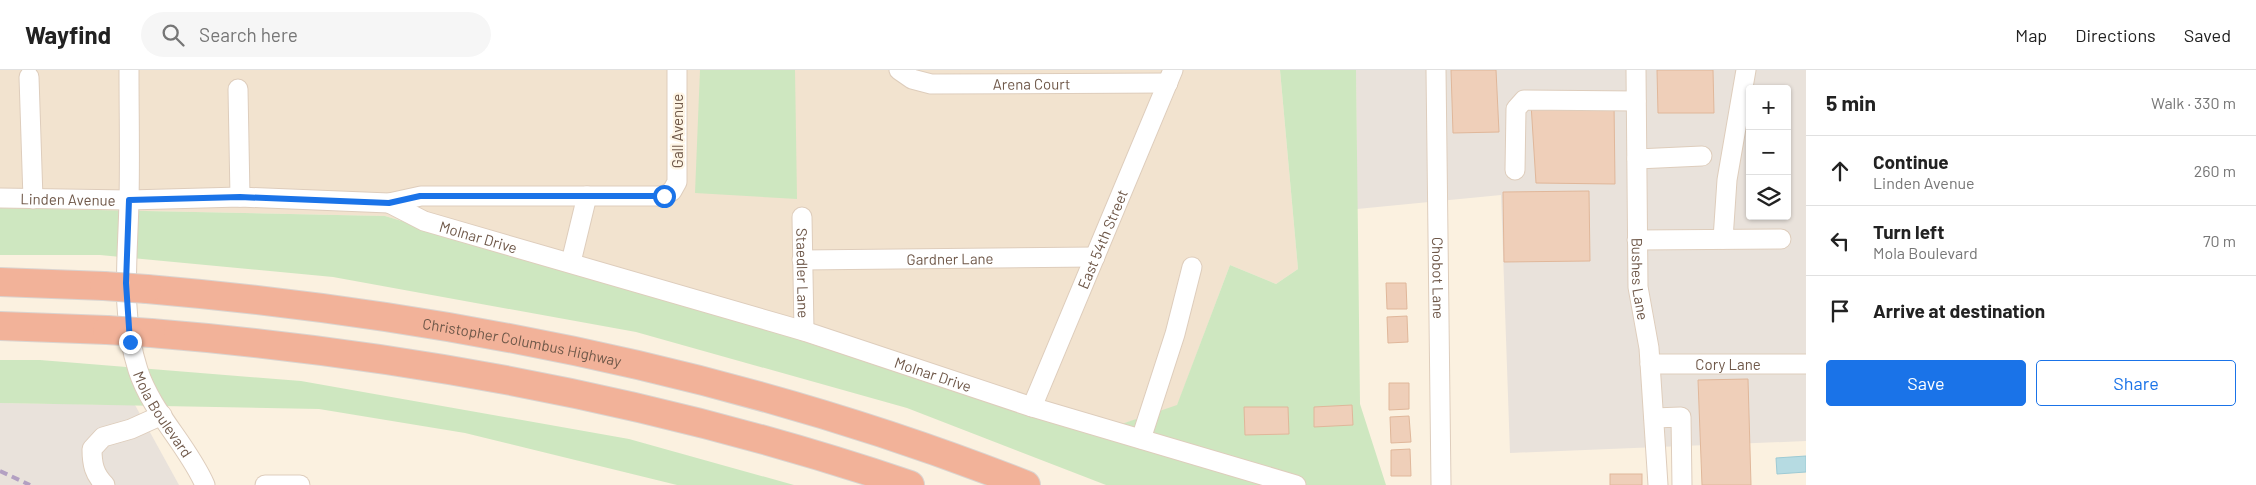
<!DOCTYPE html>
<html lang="en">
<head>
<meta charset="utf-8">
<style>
	:root { --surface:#fff; --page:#f6f6f6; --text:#222; --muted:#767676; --line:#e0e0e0; --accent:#1a73e8 }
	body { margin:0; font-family:Barlow,sans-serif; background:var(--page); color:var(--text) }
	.controls { position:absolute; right:15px; top:15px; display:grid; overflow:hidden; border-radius:5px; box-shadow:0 1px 4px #0004 }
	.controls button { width:45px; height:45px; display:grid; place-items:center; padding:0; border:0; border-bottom:1px solid var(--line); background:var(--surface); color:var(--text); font:25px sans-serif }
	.stop { position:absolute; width:15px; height:15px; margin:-11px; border:4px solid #1a73e8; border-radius:50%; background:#fff }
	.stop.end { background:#1a73e8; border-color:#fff; box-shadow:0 1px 5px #0008 }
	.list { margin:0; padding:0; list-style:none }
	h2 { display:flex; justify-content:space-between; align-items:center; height:65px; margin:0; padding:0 20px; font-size:21px }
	h2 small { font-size:16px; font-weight:400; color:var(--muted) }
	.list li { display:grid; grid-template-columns:32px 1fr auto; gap:15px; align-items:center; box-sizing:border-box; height:70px; padding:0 20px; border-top:1px solid var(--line) }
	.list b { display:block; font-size:19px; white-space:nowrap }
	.list p { margin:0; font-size:16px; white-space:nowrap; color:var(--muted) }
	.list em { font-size:16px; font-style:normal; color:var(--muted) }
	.actions { display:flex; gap:10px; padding:15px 20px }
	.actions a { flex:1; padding:11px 0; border:1px solid var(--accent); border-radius:5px; text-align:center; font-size:18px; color:var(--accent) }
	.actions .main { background:var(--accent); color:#fff }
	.icon { flex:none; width:28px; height:28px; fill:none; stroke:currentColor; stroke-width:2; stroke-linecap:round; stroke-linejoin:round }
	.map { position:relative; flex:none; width:1806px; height:415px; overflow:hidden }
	header { display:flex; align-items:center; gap:30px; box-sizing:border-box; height:70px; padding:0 25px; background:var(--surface); border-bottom:1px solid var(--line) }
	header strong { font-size:24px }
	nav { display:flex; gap:28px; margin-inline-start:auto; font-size:18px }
	.search { width:350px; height:45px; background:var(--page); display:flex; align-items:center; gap:12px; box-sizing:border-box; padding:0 18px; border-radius:28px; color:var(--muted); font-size:19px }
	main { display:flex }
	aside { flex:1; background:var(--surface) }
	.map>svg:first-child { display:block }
	.residential { fill:#f2e3cf }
	.industrial { fill:#e9e2db; fill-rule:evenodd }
	.green { fill:#cee7c0 }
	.water { fill:#b6dbe2; stroke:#9dcad4 }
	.building { fill:#efcfb9; stroke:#e0b79a }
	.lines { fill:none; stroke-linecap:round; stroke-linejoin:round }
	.minor-casing { stroke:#decdbc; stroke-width:21 }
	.highway-casing { stroke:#dad4d0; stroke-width:30 }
	.minor { stroke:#fff; stroke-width:19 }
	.highway { stroke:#f2b299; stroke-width:28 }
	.rail { stroke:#b3a0c2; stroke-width:4; stroke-dasharray:8 5; stroke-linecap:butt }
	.highway-bridge-casing { stroke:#dad4d0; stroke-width:30; stroke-linecap:butt }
	.highway-bridge { stroke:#f2b299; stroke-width:28 }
	.route { stroke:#1a73e8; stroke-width:6 }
	.labels { text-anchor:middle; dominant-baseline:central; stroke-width:4.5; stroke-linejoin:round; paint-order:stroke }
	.street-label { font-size:15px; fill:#6f5849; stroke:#fef5e5 }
</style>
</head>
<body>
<header>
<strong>Wayfind</strong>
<div class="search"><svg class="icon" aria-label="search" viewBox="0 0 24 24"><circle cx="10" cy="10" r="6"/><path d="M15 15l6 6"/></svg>Search here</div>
<nav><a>Map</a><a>Directions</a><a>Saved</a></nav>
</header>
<main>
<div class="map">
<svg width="1806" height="415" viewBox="0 0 1806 415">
	<rect width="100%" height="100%" fill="#fbf1e0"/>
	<!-- residential -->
	<polygon class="residential" points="0,0 1280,0 1298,199 1276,214 1230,195 1177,336 1107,359 385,146 0,138"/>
	<!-- industrial -->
	<g class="industrial">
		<path d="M1356,0h450v371l-296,12 -9,-258 -144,14zM1750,19h37v127h-37z"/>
		<polygon points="0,333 135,335 179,415 0,415"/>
	</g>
	<!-- green -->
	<g class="green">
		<polygon points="700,0 795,0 797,129 695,123"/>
		<polygon points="1280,0 1356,0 1360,334 1386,415 1106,415 907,338 636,262 333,207 100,185 0,185 0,138 385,146 1107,359 1177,335 1230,195 1276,214 1298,199"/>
		<polygon points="0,290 40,290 301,311 629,369 794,415 677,415 465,363 319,339 0,333"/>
	</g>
	<!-- water -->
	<polygon class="water" points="1806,386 1806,402 1777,404 1776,388"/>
	<!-- building -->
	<g class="building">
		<polygon points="1451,0 1496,0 1499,62 1453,63"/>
		<polygon points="1657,0 1713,0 1714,43 1658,43"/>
		<polygon points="1614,33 1615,114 1536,113 1531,34"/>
		<polygon points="1589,121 1590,191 1504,192 1503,122"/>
		<polygon points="1386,213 1406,213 1407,239 1387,239"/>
		<polygon points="1407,246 1408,272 1388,273 1387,247"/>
		<polygon points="1748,309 1751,415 1702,415 1698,310"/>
		<polygon points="1389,313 1409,313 1409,339 1389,340"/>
		<polygon points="1352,335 1353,355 1314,357 1314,337"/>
		<polygon points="1244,337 1288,337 1289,364 1245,365"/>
		<polygon points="1409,346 1411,372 1391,373 1390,347"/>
		<polygon points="1410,379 1411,406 1391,406 1391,380"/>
		<rect x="1610" y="404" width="32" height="11"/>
	</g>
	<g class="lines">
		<defs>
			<g id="minor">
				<path id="s1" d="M129,0c0,43 1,87 0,130 -1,57 -9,115 9,170 14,43 49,74 67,115"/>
				<path id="s2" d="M899,0l13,9 19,5 237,-1"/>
				<path id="s3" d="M1436,0l5,415"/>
				<path id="s4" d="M1636,0l2,217 11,61 9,137"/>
				<polyline points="29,7 33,129"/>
				<polyline points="238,19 240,127"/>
				<polyline points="1637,89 1702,86"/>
				<polyline points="1515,100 1516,39 1524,30 1636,31"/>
				<path id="s5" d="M0,128l129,2 111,-3 149,6 32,-7h243l8,-5 5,-9v-112"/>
				<path id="s6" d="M389,133l35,18 380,110 228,76 264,78"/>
				<path id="s7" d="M802,147l2,114"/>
				<polyline points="1723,169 1727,110 1746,0"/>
				<polyline points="1637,170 1781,169"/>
				<path id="s8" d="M802,190l293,-3"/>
				<polyline points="571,192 587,126"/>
				<path id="s9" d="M1650,294h156"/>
				<path id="s10" d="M1032,337l141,-337"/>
				<polyline points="1654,348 1681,347 1682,415"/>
				<polyline points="1141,369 1175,264 1192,197"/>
				<path d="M105,415c-11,-11 -13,-21 -13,-36l11,-12 28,-8 31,-14"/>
				<polyline points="265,415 300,415"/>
			</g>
			<g id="highway">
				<polyline points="0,212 104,216"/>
				<path id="s11" d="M147,219c301,26 598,85 879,196"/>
				<polyline points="0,256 107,260"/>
				<path d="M151,263c258,21 514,69 759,152"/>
			</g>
		</defs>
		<!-- minor casing -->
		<use href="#minor" class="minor-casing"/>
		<!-- highway casing -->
		<use href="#highway" class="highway-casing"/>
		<!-- minor -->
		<use href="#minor" class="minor"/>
		<!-- highway -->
		<use href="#highway" class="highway"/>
		<!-- rail -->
		<polyline class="rail" points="0,401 30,415"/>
		<defs>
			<g id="highway-bridge">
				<polyline points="104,216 147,219"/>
				<polyline points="107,260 151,263"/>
			</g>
		</defs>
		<!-- highway-bridge casing -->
		<use href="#highway-bridge" class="highway-bridge-casing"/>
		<!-- highway-bridge -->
		<use href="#highway-bridge" class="highway-bridge"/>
	</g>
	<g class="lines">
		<!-- route -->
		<polyline class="route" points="130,272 126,213 129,130 240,127 389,133 420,126 664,126"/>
	</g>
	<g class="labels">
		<!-- street labels -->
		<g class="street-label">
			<text stroke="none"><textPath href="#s2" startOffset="136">Arena Court</textPath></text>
			<text transform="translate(677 61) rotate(-90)">Gall Avenue</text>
			<text stroke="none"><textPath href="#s5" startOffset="68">Linden Avenue</textPath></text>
			<text stroke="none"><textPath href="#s6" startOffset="96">Molnar Drive</textPath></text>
			<text stroke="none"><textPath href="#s10" startOffset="182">East 54th Street</textPath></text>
			<text stroke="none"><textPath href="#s8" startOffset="148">Gardner Lane</textPath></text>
			<text stroke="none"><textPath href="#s7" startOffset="56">Staedler Lane</textPath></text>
			<text stroke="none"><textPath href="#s3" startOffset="208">Chobot Lane</textPath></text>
			<text stroke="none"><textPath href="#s4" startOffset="209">Bushes Lane</textPath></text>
			<text stroke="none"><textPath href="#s11" startOffset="379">Christopher Columbus Highway</textPath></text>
			<text stroke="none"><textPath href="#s9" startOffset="78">Cory Lane</textPath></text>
			<text stroke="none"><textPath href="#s6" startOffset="571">Molnar Drive</textPath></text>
			<text stroke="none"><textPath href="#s1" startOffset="352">Mola Boulevard</textPath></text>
		</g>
	</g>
</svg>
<div class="controls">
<button>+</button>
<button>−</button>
<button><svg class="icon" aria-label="layers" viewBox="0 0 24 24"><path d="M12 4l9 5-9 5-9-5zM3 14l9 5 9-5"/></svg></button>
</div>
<div class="stop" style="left:664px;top:126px"></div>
<div class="stop end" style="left:130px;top:272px"></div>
</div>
<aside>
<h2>5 min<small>Walk · 330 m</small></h2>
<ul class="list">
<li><svg class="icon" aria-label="ahead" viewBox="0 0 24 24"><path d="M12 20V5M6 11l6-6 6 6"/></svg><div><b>Continue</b><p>Linden Avenue</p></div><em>260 m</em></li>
<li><svg class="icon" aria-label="left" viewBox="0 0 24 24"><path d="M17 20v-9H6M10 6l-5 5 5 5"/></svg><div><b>Turn left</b><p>Mola Boulevard</p></div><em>70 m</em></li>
<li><svg class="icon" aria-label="arrive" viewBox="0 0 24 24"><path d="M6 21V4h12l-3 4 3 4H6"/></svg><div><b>Arrive at destination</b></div></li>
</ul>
<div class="actions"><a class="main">Save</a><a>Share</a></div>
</aside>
</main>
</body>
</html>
